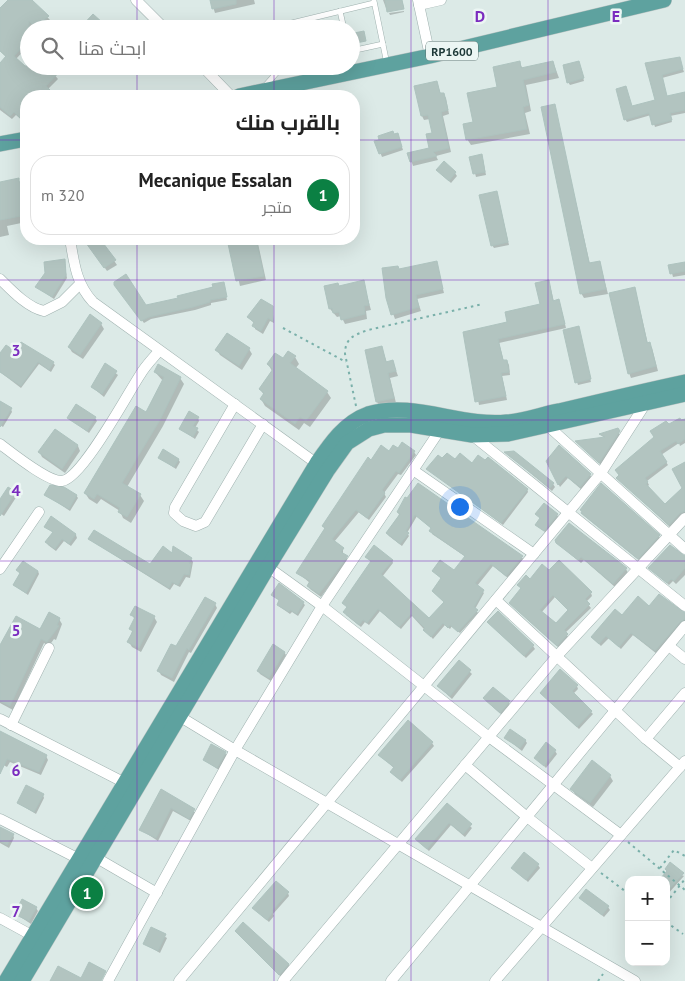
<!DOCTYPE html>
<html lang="ar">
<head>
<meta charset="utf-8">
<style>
	:root { --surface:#fff; --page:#f2f2f2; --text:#222; --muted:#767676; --line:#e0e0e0; --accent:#0b8043 }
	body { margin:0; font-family:"PT Sans",Cairo,sans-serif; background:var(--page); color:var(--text); direction:rtl }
	.controls { position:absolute; right:15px; bottom:15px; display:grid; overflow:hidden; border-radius:10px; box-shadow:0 5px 20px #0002 }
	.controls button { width:45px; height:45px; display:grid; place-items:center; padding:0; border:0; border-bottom:1px solid var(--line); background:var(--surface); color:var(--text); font:25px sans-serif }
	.you { position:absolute; left:459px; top:506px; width:18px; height:18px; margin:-12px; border:4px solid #fff; border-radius:50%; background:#1a73e8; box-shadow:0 0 0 8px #1a73e833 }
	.badge { display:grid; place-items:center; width:32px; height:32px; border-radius:50%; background:var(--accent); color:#fff; font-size:16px; font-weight:700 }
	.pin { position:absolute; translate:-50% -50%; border:2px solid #fff; box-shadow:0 1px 5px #0006 }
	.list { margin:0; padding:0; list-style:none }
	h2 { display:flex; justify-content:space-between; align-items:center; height:65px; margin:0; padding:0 20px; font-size:21px }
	h2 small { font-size:16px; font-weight:400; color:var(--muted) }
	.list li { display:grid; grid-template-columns:32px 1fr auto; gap:15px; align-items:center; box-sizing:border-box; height:80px; margin:0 10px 10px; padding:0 10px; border:1px solid var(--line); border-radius:20px }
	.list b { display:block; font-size:19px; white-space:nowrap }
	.list p { margin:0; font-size:16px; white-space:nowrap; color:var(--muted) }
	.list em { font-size:16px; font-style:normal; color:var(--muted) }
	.icon { flex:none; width:28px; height:28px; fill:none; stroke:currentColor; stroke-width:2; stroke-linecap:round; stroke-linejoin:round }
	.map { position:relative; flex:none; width:685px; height:981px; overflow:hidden; direction:ltr }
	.search { position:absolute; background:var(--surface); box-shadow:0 5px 20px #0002; left:20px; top:20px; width:340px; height:55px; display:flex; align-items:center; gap:12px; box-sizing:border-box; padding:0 18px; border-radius:28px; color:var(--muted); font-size:19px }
	.panel { position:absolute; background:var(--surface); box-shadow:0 5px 20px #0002; left:20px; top:90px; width:340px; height:155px; border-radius:20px; direction:rtl }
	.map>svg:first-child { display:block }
	.shadow { fill:#0003; fill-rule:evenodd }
	.building { fill:#b2c4c0; stroke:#aec3bf; fill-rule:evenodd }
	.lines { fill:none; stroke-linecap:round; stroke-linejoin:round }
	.service-casing { stroke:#9fb1af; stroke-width:6 }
	.minor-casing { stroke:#9fb1af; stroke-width:11 }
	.primary-casing { stroke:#bbc4c3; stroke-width:16 }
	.path { stroke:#7ab0aa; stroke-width:2; stroke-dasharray:2.5 4; stroke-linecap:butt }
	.service { stroke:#fff; stroke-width:5 }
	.minor { stroke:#fff; stroke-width:10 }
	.primary { stroke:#5ea29f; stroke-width:15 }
	.grid { fill:none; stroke:#7b2cbf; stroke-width:1; stroke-opacity:0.55 }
	.labels { text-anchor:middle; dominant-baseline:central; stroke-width:5; stroke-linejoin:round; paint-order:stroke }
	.shield { fill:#ecf6f4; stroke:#5b7270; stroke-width:1 }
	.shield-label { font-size:12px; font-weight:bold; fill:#1d3938 }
	.grid-label { font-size:16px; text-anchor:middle; font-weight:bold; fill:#7b2cbf; stroke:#ecf6f4; stroke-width:5; stroke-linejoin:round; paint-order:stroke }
</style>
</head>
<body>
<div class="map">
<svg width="685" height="981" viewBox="0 0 685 981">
	<rect width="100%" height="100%" fill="#dceae7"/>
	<!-- shadow -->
	<g class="shadow">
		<polygon points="9,0 31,0 50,20 46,24 51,29 29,29 29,45 16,59 28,71 47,66 58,79 47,90 51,96 26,96 26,124 16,115 12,119 0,110 0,63 6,57 0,51 0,10"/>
		<polygon points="211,0 254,0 255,4 215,13"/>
		<polygon points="383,0 402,0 404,8 386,8"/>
		<polygon points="404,11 404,12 390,15 389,13"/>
		<polygon points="102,24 103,29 81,29"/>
		<polygon points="679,58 684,72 662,78 667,98 685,93 685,113 670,116 672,122 655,127 651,115 627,122 625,119 632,108 657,101 646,64"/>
		<polygon points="519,62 523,69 553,62 559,78 526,85 531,111 525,113 530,134 471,145 467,139 475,123"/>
		<polygon points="580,66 584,81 570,85 568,82"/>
		<polygon points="437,82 441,95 443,94 446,98 449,114 443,116 451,152 436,156 438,160 413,166 409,154 430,149 433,134 430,119 424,120 422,116"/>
		<polygon points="554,105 590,264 600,263 608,294 584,298 581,293"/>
		<polygon points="395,136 399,138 403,150 382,157 376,142"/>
		<polygon points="471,158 483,159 486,175 476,177"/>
		<polygon points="440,173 455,173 457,176 451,183"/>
		<polygon points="18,180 20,183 26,182 26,222 7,226 9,235 0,237 0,184"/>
		<polygon points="497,192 509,245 494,248 492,245"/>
		<polygon points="85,239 99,239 117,265 107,271"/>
		<polygon points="229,239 257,239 266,280 240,286"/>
		<polygon points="64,261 67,278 54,299 37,287"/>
		<polygon points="436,262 444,293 417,299 421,311 395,319 387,297 399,270"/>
		<polygon points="685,263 685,275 673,277 670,266"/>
		<polygon points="363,281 371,310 366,311 367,319 345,324 341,316 337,317 330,309 326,287 339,287"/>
		<polygon points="549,281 554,302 558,301 560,304 566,328 499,343 504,362 507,361 509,365 510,375 502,376 507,400 479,405 465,333 509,322 541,305"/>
		<polygon points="223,283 227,300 211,303 211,305 195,310 151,319 144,323 118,288 146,306 179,299"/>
		<polygon points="635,288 648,344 652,348 658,371 631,378 629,373"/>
		<polygon points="272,307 274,323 270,321 263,334 255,329 255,324 248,317"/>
		<polygon points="101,324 104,329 83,359 72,352 69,347"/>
		<polygon points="578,327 591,382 578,385 577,382"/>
		<polygon points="227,334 249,349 252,354 242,370 220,355 217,350"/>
		<polygon points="382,348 387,363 393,362 398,376 390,378 396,403 380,407 377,402"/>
		<polygon points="16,353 53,363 55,365 51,372 39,364 21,388 0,372 0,355"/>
		<polygon points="295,357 299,364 295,369 327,392 331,398 310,427 304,423 299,430 265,406 261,399 264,395 260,389 272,371 268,364"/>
		<polygon points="105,365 118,375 104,397 92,387"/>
		<polygon points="155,372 180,378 184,384 163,426 127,487 140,495 144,501 131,523 123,518 120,511 101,499 97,504 89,499 85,493 146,413 163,381"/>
		<polygon points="0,407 11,409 12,412 3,427 0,425"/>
		<polygon points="69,418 95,418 97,421 89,433"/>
		<polygon points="198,418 199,421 195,428 199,432 195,439 181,429"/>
		<polygon points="685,420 685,443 680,446 679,443 661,455 668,465 647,481 649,485 647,487 665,506 684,487 685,464 685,515 671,528 618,478 668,426"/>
		<polygon points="55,430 78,446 80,451 65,473 42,457 40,453"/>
		<polygon points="617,430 620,435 601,465 579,444 606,439 601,435"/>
		<polygon points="398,450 414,452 416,455 401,475 398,474 384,493 386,497 369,520 359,512 334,542 343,549 343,554 348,560 321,597 310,589 308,586 310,583 298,573 325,529 323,526 372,461"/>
		<polygon points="506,453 553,484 555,487 552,491"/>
		<polygon points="160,458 178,459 180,462 176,469"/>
		<polygon points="455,461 472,465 527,489 528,492 503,525 428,469"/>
		<polygon points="547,461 590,475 592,478 582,490 568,478 560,487"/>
		<polygon points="15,493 17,496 4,516 0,513"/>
		<polygon points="46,495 76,495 78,498 70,511"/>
		<polygon points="406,499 524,559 508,578 493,566 477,586 484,593 475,609 478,613 460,633 452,626 450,629 445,625 433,639 412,616 401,629 380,611 369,625 365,622 361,627 346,615 372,562 367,557 392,560 393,563 382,577 429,620 445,603 433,591 442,579 433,571 454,572 466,557 432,534 432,529 417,516 407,533 409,536 402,546 389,536 387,533 399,515 398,512"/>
		<polygon points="537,514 557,515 559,518 546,533 537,525 541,519"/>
		<polygon points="582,514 659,536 660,539 640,561"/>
		<polygon points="51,518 76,535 77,538 71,546 64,541 56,551 48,545 47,543 54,533 46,527"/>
		<polygon points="89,539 151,566 173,555 191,559 193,562 190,578 186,577 180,587 174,584 170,590"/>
		<polygon points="557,543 626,569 628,573 615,587 584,560 581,563"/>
		<polygon points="685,558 685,575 676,584 673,581 669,585 650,568"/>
		<polygon points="18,570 38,571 39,574 28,595 14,585 20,574"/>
		<path d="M530,580l61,13 1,3 -6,6 5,6 -26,25 4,5 -10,10 -46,-42 9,-17 -3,-4zM555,597l14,14 -13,14 -15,-12z"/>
		<polygon points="273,595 303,603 305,605 298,616 292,612 290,614 280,607 280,601"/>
		<polygon points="215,604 217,608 191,653 189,652 174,682 161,675 159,671"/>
		<polygon points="650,607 685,613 685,623 657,654 633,635 621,649 609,638 601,646 592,637 622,617"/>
		<polygon points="498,613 533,646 535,649 526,658 491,625"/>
		<polygon points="132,615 154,617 157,622 141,652 132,647 129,642 135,620"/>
		<polygon points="59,619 62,624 56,640 54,639 49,646 44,643 13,710 0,703 0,649"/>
		<polygon points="284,652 286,655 271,681 260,674 258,671"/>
		<polygon points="459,662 472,674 452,699 438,686"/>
		<polygon points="577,686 578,689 573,694 593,714 579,729 541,693"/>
		<polygon points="486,701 509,702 510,705 502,715"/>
		<polygon points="0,732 46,756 48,760 41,775 10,762 7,767 0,763"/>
		<polygon points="506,738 525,740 527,743 522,751"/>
		<polygon points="432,743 434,746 402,782 391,772 394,768 379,755"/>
		<polygon points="555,751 557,754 546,768 536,758"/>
		<polygon points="225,753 227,756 219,770 204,760"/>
		<polygon points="610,776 613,781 593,807 575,794 572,789"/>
		<polygon points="161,791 196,813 191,821 173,811 158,841 141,830"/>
		<polygon points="43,795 44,798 36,814 18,803"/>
		<polygon points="447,805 472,828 465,837 451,825 429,851 419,842"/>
		<polygon points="0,831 13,834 14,838 9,848 0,843"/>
		<polygon points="538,865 540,868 528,882 513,868"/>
		<polygon points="666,869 684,876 666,896 667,871"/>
		<polygon points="288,893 289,896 273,914 274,916 269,922 253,908"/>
		<polygon points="581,898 608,907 610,910 604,917"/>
		<polygon points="36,908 38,911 31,924 16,914"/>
		<polygon points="152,929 167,938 160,953 145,944"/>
		<polygon points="239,934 288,964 290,967 281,977"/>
	</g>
	<!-- building -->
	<g class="building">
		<polygon points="8,0 32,0 49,16 44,20 52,29 37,29 29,21 29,40 14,56 25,66 65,66 46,86 51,91 46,96 26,96 26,124 14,112 10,116 0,107 0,63 6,56 0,51 0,8"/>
		<polygon points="210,0 236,0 236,4 212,9"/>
		<polygon points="385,0 402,0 404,9 387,12"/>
		<polygon points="93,14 103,23 98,29 79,29"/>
		<polygon points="364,31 366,41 356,43 354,33"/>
		<polygon points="680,57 683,69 662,75 667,96 685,92 685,110 670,113 672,120 652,125 649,113 624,120 616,89 626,86 632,106 655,100 645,63"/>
		<polygon points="520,61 521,68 553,61 556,72 523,80 529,105 523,107 527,129 466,140 463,124 473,122 467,93 497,87 493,67"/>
		<polygon points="579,61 584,78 567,83 563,65"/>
		<polygon points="437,81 440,93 444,93 448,110 441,112 449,148 433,152 437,156 410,162 407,153 429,148 426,134 432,133 428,115 421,116 414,86"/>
		<polygon points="555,104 589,263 600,261 606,289 580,294 541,107"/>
		<polygon points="393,131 394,134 398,133 402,147 379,154 374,141 379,140 378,136"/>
		<polygon points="482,154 485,172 473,174 469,157"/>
		<polygon points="444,161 456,172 449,181 436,170"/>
		<polygon points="19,178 19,182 26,180 26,215 0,220 0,182"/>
		<polygon points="497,191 508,242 491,246 479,195"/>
		<polygon points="91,239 100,239 116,260 104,268 86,243"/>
		<polygon points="227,239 256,239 264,276 236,281"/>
		<polygon points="65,259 66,275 52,297 35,287 45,273 44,262"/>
		<polygon points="437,261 443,289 416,295 419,307 391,315 386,298 382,268 398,266 399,269"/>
		<polygon points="685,262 685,271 670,274 668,265"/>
		<polygon points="126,274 146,305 178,298 177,296 213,287 212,284 224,282 227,297 210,300 210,302 193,307 149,317 141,321 114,285 114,282"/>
		<polygon points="364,280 369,305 364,306 365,314 341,320 339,312 333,313 332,308 329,309 324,286 338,283 339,286"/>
		<polygon points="549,280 553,301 559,299 565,324 498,339 503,360 507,360 509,372 501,373 506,396 475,402 463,332 507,322 505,312 540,304 535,283"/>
		<polygon points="635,287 647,343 650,342 656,366 628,374 609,293"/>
		<polygon points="261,299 273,306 273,321 268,318 261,331 252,326 254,322 247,317"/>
		<polygon points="90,314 102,323 80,355 68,347"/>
		<polygon points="579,326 591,379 575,383 563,330"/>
		<polygon points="227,333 250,348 239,366 215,350"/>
		<polygon points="21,342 54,362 49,370 38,362 21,386 0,372 0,353 6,345 15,351"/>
		<polygon points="382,346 386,362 393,360 396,371 388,373 394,398 376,402 365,350"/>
		<polygon points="288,351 296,356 290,363 328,391 306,421 300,417 295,424 260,399 264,393 259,389 273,369 267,364 275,353 283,358"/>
		<polygon points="105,363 117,371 102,394 91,387"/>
		<polygon points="158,364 181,377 160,420 122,483 141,494 127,517 118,512 120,508 97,494 94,499 84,493 136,406 146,412 164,377 154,372"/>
		<polygon points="0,401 12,408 0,427"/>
		<polygon points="76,404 96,417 87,431 67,418"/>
		<polygon points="189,411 199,417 193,426 198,428 193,437 179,429"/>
		<polygon points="680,418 681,420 685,419 685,439 678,444 676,441 660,451 667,462 645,478 648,482 646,484 665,504 682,488 672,469 685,462 685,511 680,513 669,525 616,478 619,475 615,470 654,437 650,431 666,421 669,424"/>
		<polygon points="618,428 620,431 599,463 575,441 605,437 599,434"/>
		<polygon points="55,429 78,445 62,469 38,452"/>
		<polygon points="402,442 415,451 399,473 396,471 382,490 385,493 367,518 356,510 332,539 344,548 341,552 348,556 319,594 307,586 310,581 296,573 325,528 322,526 368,457 371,460 381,445 389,451 393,445 398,448"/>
		<polygon points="559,445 591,474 580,487 566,476 558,485 546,461"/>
		<polygon points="163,449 179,459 174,467 158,458"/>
		<polygon points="514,451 554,483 550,488 504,452"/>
		<polygon points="447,453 455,459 460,453 472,463 478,455 485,460 488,457 528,489 501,523 426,469 438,455 442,458"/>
		<polygon points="418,483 523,556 506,576 491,564 475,583 484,590 474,607 478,610 458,632 450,625 448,628 443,623 431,637 423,630 425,628 411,614 399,627 378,609 367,623 363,620 359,625 343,612 347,607 342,603 371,561 365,557 374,545 393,560 381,574 429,618 444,602 432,591 441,578 432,571 440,560 454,570 465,556 429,531 431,528 415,515 406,531 409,533 400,544 386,533 400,514 397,512 405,497 407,498"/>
		<polygon points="601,483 660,535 638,559 581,513 582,511 580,510"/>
		<polygon points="50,485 64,487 77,495 69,509 44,495"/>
		<polygon points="8,487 16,492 0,516 0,499"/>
		<polygon points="544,503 558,514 544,531 535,525 540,518 535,514"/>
		<polygon points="51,516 76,534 69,544 62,539 55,549 45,542 53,532 44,527"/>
		<polygon points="569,523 627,568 613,584 581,557 578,560 556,543 555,540"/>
		<polygon points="94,530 150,564 163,546 172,553 173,546 192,558 189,563 191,564 189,575 184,574 178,585 172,582 169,588 88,539"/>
		<polygon points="670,545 685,556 685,568 674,581 671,579 667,583 648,568"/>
		<path d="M559,560l33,32 -7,7 5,5 -26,26 4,4 -11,12 -48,-43 12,-15 -4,-3 9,-10 4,4 12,-15 7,6zM553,595l15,15 -12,13 -16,-13z"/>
		<polygon points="23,561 38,571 26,593 13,585 20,573 16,570"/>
		<polygon points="279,583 304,602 297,614 290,610 289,612 277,605 279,600 271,595"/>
		<polygon points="659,594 685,613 685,619 680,622 655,651 631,633 619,647 606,636 599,644 591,637 615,609 622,615 638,596 649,606"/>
		<polygon points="205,597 216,603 189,650 187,648 172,678 157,671 171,644 176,646"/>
		<polygon points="135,606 155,616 139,648 127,642 133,631 129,629 135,617 130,615"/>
		<polygon points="498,611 534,645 524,656 487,622"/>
		<polygon points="49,612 60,618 57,625 59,626 47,642 41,639 10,706 0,701 0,645 16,616 40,629"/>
		<polygon points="273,644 285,652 269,678 257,671"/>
		<polygon points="459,660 471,670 450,696 437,686"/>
		<polygon points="560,669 578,685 572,691 592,711 577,727 540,693"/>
		<polygon points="493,687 510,701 500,713 483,698"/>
		<polygon points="408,720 433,742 400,780 390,772 394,767 378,755"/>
		<polygon points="510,729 526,740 520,748 504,738"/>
		<polygon points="0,731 47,755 39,772 7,759 0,774"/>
		<polygon points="546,742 556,750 544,766 534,758"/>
		<polygon points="211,744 226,752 217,768 203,760"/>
		<polygon points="592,760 611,775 590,803 570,789"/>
		<polygon points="26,785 44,794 34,812 17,803"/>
		<polygon points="161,789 195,809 189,819 171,808 156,838 139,830"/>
		<polygon points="447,803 472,824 463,834 449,823 427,849 415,839"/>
		<polygon points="0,827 14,834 7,845 0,841"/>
		<polygon points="524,852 539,864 526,880 511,868"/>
		<polygon points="670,862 684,873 666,893 666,880 659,880 667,871 665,869"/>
		<polygon points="276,881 289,892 272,911 273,912 267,920 252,908"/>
		<polygon points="586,889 609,906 602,915 579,898"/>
		<polygon points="22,899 37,907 29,921 14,914"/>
		<polygon points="243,922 289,964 279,975 235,931"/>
		<polygon points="151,927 166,934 158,951 143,944"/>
		<polygon points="89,962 106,971 101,981 50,981 58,966 81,978"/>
	</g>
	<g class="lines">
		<defs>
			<g id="service">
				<polyline points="374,1 387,64"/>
				<polyline points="340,11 344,29"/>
				<polyline points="267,29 374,3"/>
				<polyline points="351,51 383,44"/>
				<polyline points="264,87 280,69 290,66"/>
			</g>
			<g id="minor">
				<polyline points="136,0 165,29"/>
				<polyline points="418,0 430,56"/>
				<polyline points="419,5 441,0"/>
				<polyline points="202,66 231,96"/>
				<path d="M70,239c4,23 6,45 23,63l227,164"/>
				<path d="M0,279c11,11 28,29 44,32l18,-9 18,-18"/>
				<polyline points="235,404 175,507 174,513 183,521 196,526 205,522 263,424"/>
				<polyline points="548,426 685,549"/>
				<polyline points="472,435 685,606"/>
				<path d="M0,444c12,9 48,38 62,37 20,-2 66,-88 78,-106 5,-9 13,-17 19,-24"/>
				<polyline points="413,470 534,554"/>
				<polyline points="268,567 322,606 489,737 621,835"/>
				<polyline points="0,569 39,512"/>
				<polyline points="496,600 646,739 680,767"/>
				<polyline points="669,646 685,659"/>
				<polyline points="174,713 235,750 635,981"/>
				<polyline points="0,719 129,785"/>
				<polyline points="11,725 49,648"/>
				<polyline points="646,739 685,693"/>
				<polyline points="465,765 527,817 592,868"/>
				<polyline points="0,819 79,859"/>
				<polyline points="95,857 157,893"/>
				<polyline points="0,918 33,936"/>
				<polyline points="108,981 235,750 322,606 440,430"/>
				<polyline points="179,981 601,473 646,403"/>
				<polyline points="283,981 557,656 685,518"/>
				<polyline points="391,981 685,626"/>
				<polyline points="495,981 685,761"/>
			</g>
			<g id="primary">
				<polyline points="239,96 430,56 664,0"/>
				<polyline points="0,144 26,139"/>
				<path d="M6,981l311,-518c13,-19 28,-41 51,-49 45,-14 93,13 139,8 18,-1 35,-8 52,-11 42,-10 84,-20 126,-29"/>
				<polyline points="22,981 268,567 327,471 347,443 369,429 384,425 411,425 472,435 508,434 685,394"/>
			</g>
		</defs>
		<!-- service casing -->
		<use href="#service" class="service-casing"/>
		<!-- minor casing -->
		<use href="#minor" class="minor-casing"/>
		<!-- primary casing -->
		<use href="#primary" class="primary-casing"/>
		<!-- path -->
		<g class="path">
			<polyline points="283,328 346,362"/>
			<path d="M356,406l-11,-52c0,-16 9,-19 23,-24l115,-26"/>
			<polyline points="628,842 685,890"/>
			<polyline points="660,868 674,850 685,856"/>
			<polyline points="601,873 629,894"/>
			<polyline points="666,903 685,879"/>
			<polyline points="666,922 683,934"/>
			<polyline points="598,981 603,974"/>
		</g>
		<!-- service -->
		<use href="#service" class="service"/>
		<!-- minor -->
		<use href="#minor" class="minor"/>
		<!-- primary -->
		<use href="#primary" class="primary"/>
	</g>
	<!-- grid -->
	<path class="grid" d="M137,0v29M274,0v29M411,0v981M548,0v981M137,66v30M274,66v30M0,140h26M354,140h331M137,239v742M274,239v742M0,280h685M0,420h685M0,561h685M0,701h685M0,841h685"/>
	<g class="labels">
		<!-- shield labels -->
		<rect class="shield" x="426" y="41.5" width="52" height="19" rx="4"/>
		<g class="shield-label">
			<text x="452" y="51">RP1600</text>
		</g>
	</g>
	<g class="grid-label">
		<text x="480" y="22">D</text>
		<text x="616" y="22">E</text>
		<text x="16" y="356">3</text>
		<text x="16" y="496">4</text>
		<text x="16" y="636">5</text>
		<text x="16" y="776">6</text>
		<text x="16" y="917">7</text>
	</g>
</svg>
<div class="controls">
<button>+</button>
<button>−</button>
</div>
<div class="you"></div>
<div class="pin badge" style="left:87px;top:893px">1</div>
<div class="search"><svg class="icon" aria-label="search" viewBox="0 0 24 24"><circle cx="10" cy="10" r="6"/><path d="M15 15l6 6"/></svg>ابحث هنا</div>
<section class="panel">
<h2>بالقرب منك<small></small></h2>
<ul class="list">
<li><span class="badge">1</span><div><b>Mecanique Essalan</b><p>متجر</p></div><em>320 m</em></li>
</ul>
</section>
</div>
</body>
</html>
